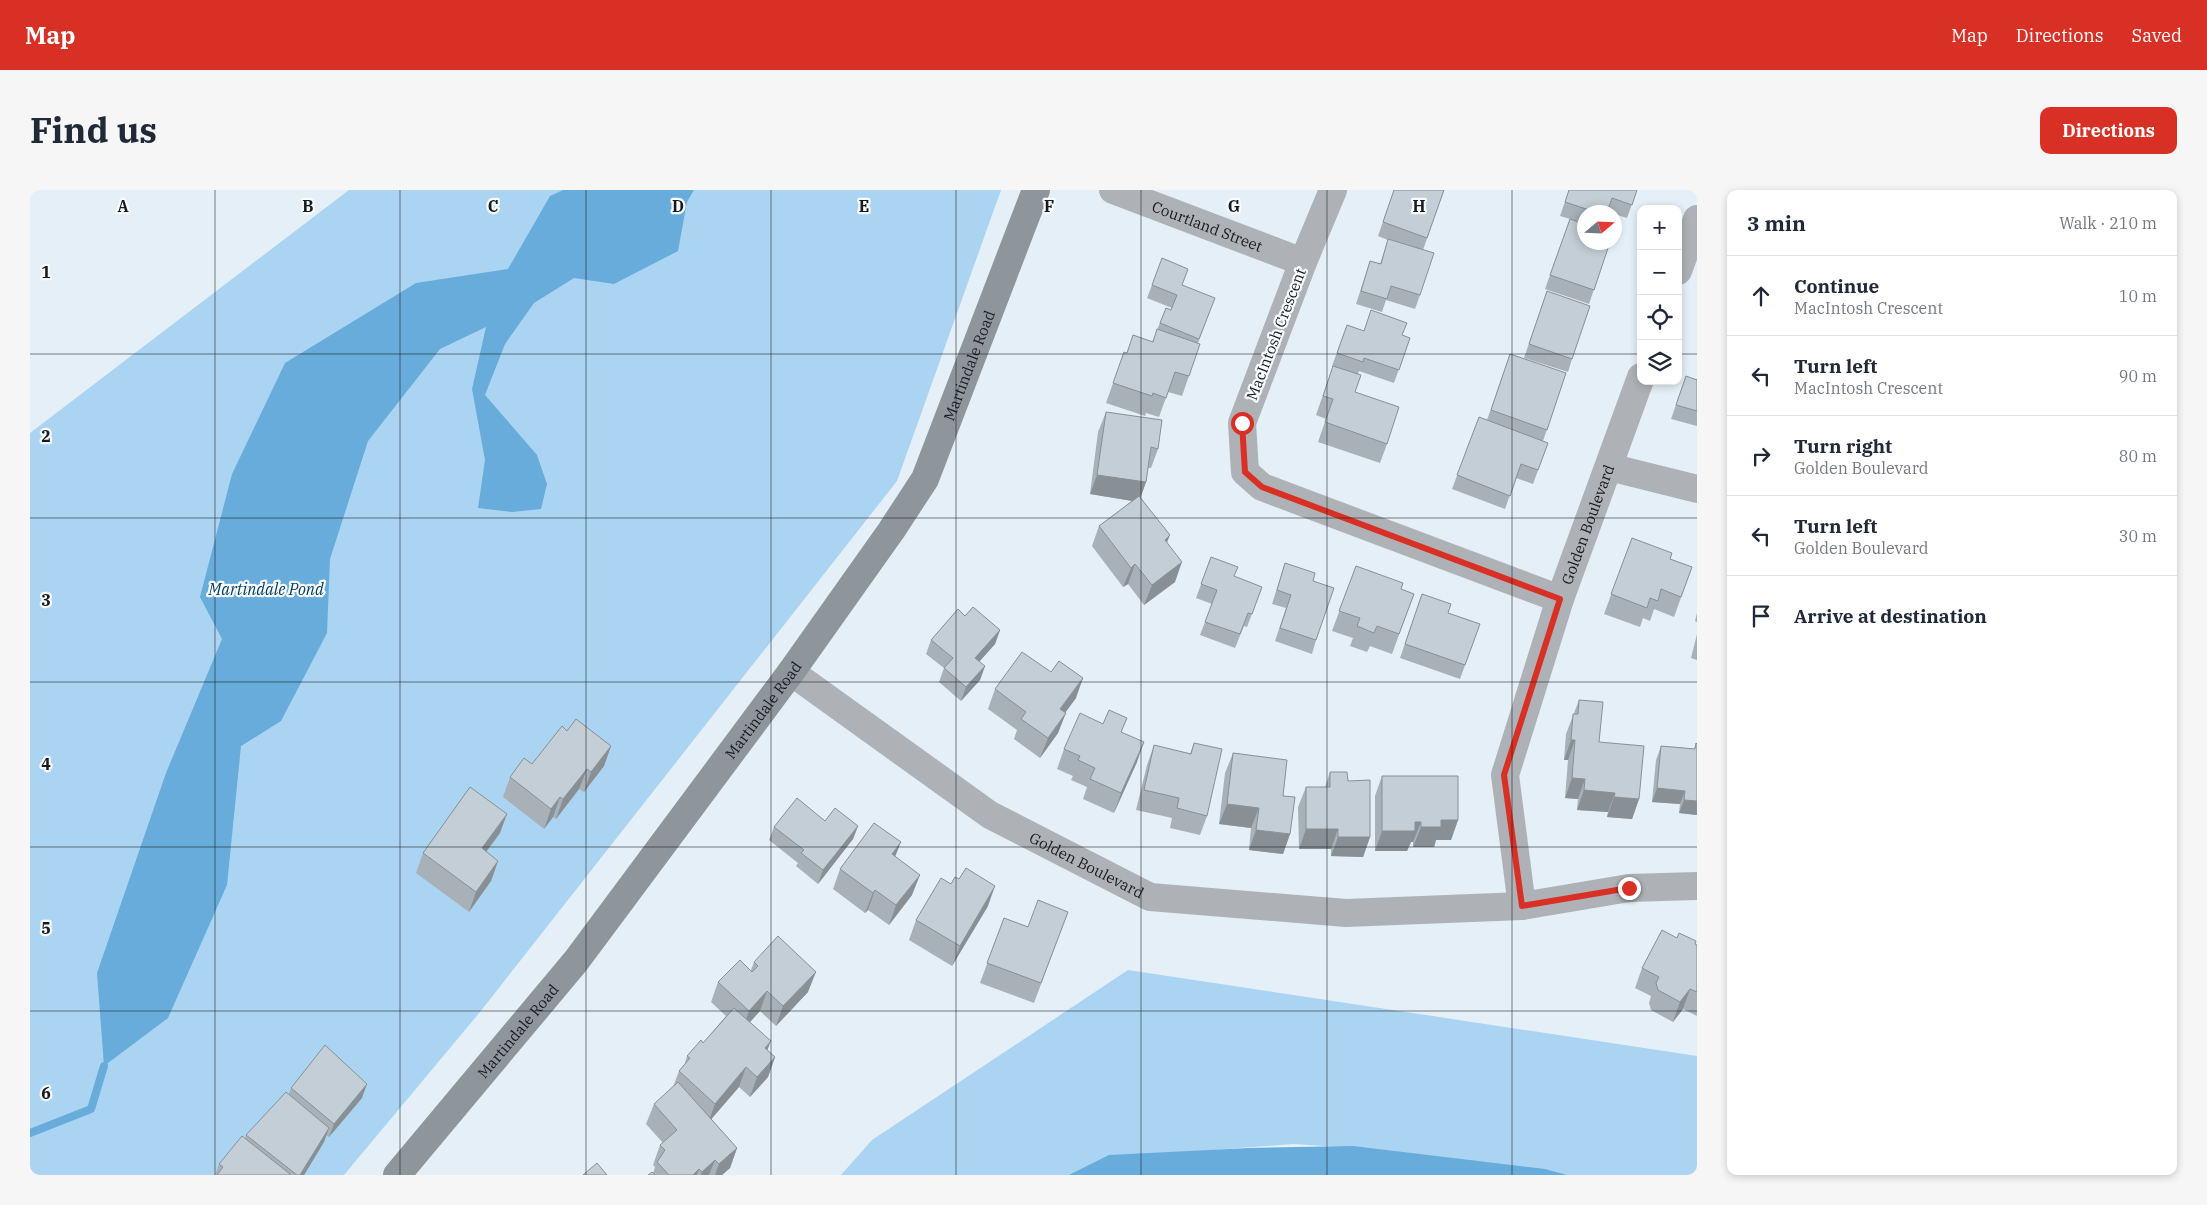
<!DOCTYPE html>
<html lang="en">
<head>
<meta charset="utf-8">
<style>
	:root { --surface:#fff; --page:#f6f6f7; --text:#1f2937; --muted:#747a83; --line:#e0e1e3; --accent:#d93025 }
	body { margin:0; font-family:"IBM Plex Serif",serif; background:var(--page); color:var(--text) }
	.controls { position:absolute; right:15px; top:15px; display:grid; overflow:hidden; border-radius:10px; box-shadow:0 2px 8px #0003 }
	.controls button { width:45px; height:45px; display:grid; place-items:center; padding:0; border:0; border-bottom:1px solid var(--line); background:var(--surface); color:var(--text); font:25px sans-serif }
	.compass { position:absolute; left:1547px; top:15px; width:45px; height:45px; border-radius:50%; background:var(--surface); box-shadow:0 2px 8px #0003; rotate:71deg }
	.stop { position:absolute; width:15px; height:15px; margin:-11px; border:4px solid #d93025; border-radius:50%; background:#fff }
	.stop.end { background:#d93025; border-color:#fff; box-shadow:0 1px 5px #0008 }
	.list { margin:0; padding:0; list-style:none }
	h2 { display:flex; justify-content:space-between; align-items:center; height:65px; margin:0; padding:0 20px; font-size:21px }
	h2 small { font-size:16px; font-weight:400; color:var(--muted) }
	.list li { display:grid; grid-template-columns:32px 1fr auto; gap:15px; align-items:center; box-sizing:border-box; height:80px; padding:0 20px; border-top:1px solid var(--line) }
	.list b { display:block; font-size:19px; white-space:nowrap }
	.list p { margin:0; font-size:16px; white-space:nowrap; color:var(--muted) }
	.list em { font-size:16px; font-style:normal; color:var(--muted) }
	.icon { flex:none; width:28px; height:28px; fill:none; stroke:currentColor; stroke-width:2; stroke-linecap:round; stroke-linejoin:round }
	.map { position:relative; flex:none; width:1667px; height:985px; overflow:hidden; border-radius:10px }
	header { display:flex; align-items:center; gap:30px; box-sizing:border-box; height:70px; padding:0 25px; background:var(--accent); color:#fff }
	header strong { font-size:24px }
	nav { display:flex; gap:28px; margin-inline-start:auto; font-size:18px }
	.intro { display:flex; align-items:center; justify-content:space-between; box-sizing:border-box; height:120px; padding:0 30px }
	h1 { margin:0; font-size:35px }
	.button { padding:12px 22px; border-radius:10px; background:var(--accent); color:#fff; font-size:18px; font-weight:700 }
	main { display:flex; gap:30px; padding:0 30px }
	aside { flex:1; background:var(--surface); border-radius:10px; box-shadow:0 2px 8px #0003 }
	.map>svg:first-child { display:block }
	.green { fill:#abd4f2 }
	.water { fill:#67acda }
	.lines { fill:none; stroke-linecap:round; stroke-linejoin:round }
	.stream { stroke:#67acda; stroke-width:8 }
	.minor { stroke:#aeb2b6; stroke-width:28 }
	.secondary { stroke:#8f969b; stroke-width:28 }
	.wall { fill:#a8b1b8 }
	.shaded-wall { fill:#889096 }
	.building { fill:#c3ced6; stroke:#889096 }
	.route { stroke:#d93025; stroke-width:6 }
	.grid { fill:none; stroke:#171b1d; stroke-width:1; stroke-opacity:0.55 }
	.labels { text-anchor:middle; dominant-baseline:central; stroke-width:4.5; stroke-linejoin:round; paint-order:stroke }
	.street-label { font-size:15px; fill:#171b1d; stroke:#f7fbfe }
	.water-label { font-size:16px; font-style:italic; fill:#084160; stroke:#f7fbfe }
	.grid-label { font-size:16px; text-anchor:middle; font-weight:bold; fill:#171b1d; stroke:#f7fbfe; stroke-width:4.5; stroke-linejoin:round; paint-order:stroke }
</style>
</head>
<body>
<header>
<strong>Map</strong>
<nav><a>Map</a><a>Directions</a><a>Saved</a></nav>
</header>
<div class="intro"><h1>Find us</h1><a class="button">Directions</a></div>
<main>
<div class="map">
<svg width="1667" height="985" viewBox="0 0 1667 985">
	<rect width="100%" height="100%" fill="#e4eff7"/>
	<!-- green -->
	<g class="green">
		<polygon points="319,0 971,0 867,291 450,822 314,985 0,985 0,243"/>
		<polygon points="1098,780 1667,866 1667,985 1534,985 1344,959 1263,954 1170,961 1043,985 811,985 842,950"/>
	</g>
	<!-- water -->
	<g class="water">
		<polygon points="533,0 664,0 657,12 648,61 584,94 544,88 504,113 475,154 455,205 507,265 517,294 511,319 482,322 448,318 455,270 442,199 456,137 410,159 338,251 300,369 297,443 251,531 211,556 197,695 138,828 74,876 67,783 136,583 192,449 170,407 202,284 255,173 386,93 478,79 520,6"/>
		<polygon points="1323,956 1515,979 1537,985 1039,985 1079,965 1219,958"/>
	</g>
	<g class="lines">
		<!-- stream -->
		<polyline class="stream" points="0,943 61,919 74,876"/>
		<!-- minor -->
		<g class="minor">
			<path id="s1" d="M1083,0l190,72"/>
			<polyline points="1303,0 1273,72 1212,233 1215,282 1232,297 1530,409"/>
			<polyline points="1648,81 1667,29"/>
			<polyline points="1579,277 1667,299"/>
			<path id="s2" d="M761,482l199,143 160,82 196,16 176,-7 107,-18 68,-2"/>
			<path id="s3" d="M1492,716l-17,-131 55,-176 81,-222"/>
		</g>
		<!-- secondary -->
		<path class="secondary" id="s4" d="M367,985l179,-214 215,-289 100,-141 34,-52 111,-289"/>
	</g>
	<!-- wall -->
	<g class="wall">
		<polygon points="1364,0 1414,0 1393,60 1390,105 1385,119 1356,110 1352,122 1326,114 1340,71 1350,74 1358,50 1348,46"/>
		<polygon points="1539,0 1607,0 1597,28 1584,24 1584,22 1554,22 1554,52 1580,52 1559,114 1515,99 1540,29 1530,26"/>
		<polygon points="1122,95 1152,95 1180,121 1168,153 1159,186 1152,206 1138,202 1129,227 1116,223 1115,226 1076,213 1094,162 1097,163 1103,145 1122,152 1136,118 1141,120 1142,118 1117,108"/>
		<polygon points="1517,101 1542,169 1538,182 1494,168"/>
		<polygon points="1317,135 1334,141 1372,145 1380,148 1364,193 1329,181 1328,184 1325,202 1357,254 1350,273 1288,252 1296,229 1286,225 1303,176 1302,176"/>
		<polygon points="1480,164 1536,183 1513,251 1518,253 1503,294 1486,288 1475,319 1422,299 1449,227 1457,230"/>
		<polygon points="1656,186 1666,190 1667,188 1667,236 1641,229"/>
		<polygon points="1076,222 1128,259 1121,278 1118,278 1116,292 1110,308 1137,353 1145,392 1114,415 1098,394 1093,397 1062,356 1069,336 1102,311 1060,304 1068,242"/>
		<polygon points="1602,348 1640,369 1662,377 1644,427 1624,419 1620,431 1613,428 1610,437 1574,424"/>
		<polygon points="1181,367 1204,386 1232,397 1217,437 1214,436 1205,458 1170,445 1182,414 1166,408"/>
		<polygon points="1255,373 1283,391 1286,450 1282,464 1245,451 1256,418 1242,414"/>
		<polygon points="1326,376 1371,399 1384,404 1362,464 1340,456 1337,462 1320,456 1323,448 1302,441"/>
		<polygon points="1392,404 1418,423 1450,434 1430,489 1370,468"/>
		<polygon points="1667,423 1667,432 1665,431"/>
		<polygon points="935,426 970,440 965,454 949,472 955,476 950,490 931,511 909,492 914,478 896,464 901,450"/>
		<polygon points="1667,444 1667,470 1661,468"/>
		<polygon points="965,499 1046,508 1035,523 1028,543 1010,568 984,549 987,540 958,519"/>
		<polygon points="1549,510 1569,552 1609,609 1602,629 1577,627 1578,622 1547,620 1548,609 1535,608 1538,570 1534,570 1536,544"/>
		<polygon points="537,541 581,556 574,576 554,602 549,599 526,629 523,627 514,639 473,607 480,587 502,574"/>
		<polygon points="1092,542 1107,572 1084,623 1053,609 1057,597 1041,590 1043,586 1027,579 1034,559"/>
		<polygon points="1164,553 1177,626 1170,645 1140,638 1142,628 1106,620 1117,575 1124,555 1160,564"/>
		<polygon points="1666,553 1667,625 1649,623 1650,614 1622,612 1626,570 1631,556 1664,559"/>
		<polygon points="1203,563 1253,606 1260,644 1253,664 1219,660 1221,638 1189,634 1195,583"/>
		<polygon points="1300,582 1318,591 1340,647 1333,667 1301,666 1301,659 1269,659 1268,617 1276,597 1295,597"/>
		<polygon points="1352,586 1428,630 1421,650 1406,650 1404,657 1383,657 1383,652 1381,652 1377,661 1345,661 1345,606"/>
		<polygon points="795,631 828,636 823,649 788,694 766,676 768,673 739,650 744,637"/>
		<polygon points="470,643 456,662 468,671 461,691 439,722 386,683 393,663"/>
		<polygon points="866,667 882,705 859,735 838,720 835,723 803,699 810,679"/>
		<polygon points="958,716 922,776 879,750 886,730"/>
		<polygon points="1038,722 1004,813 950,793 974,728 998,737"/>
		<polygon points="1647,748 1667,755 1667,826 1653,819 1643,832 1621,820 1619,813 1621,806 1605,798 1612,778"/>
		<polygon points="724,772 778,802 746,836 730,821 720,832 737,860 745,867 738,887 720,907 709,897 681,929 707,958 700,978 692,985 618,985 623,983 625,977 623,975 630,955 633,953 616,934 624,914 643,897 649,881 654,876 657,866 673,853 696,826 681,812 688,792 721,780"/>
		<polygon points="261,898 332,908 299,947 296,945 294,952 274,985 185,985 189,974 215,948 216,945 259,904"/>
	</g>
	<!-- shaded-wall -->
	<g class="shaded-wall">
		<polygon points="1067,285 1116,292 1109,312 1060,304"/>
		<polygon points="1140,345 1132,365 1135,350"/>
		<polygon points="1152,372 1145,392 1114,415 1122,395"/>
		<polygon points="1105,374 1098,394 1093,397 1101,378"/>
		<polygon points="970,440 965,454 940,482 945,468"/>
		<polygon points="955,476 950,490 931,511 936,497"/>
		<polygon points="1053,488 1046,508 1023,539 1030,519"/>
		<polygon points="1036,523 1028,543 1010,568 1018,548"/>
		<polygon points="1541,550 1545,550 1538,570 1534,570"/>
		<polygon points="1114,552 1107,572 1084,623 1091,603"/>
		<polygon points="581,556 574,576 554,602 561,582"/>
		<polygon points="557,579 549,599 526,629 533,609"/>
		<polygon points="1542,588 1555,589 1548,609 1535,608"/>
		<polygon points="1627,598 1655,601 1650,614 1622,612"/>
		<polygon points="1554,600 1585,603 1578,622 1547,620"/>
		<polygon points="530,607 523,627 514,639 521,619"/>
		<polygon points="1584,607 1609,609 1602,629 1577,627"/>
		<polygon points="1654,610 1667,611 1667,625 1649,623"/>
		<polygon points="1197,614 1229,618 1221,638 1189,634"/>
		<polygon points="477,624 470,643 444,678 452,658"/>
		<polygon points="1411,630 1428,630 1421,650 1406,650 1404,657 1383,657 1391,637"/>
		<polygon points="1385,632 1391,632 1383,652 1381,652 1377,661 1345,661 1352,641"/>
		<polygon points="828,636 823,649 788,694 793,680"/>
		<polygon points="1276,639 1308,639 1301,659 1269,659"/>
		<polygon points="1226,640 1260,644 1253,664 1219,660"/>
		<polygon points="1308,647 1340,647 1333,667 1301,666"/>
		<polygon points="871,652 863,672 862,664"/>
		<polygon points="468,671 461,691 439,722 446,702"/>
		<polygon points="890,685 882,705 859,735 866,715"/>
		<polygon points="965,696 958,716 922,776 930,756"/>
		<polygon points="845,700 838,720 835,723 843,703"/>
		<polygon points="786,782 778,802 746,836 753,816"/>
		<polygon points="1660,799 1653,819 1643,832 1650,812"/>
		<polygon points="737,801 730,821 712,841 719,821"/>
		<polygon points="741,851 733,871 735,858"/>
		<polygon points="745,867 738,887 720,907 727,887"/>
		<polygon points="716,877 709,897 678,933 685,914"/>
		<polygon points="337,894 332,908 299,947 304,934"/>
		<polygon points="299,938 294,952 274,985 270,985"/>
		<polygon points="707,958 700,978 692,985 685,985 689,974"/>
		<polygon points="685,970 679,985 671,985 672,982"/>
		<polygon points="669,979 667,985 663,985"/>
	</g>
	<!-- building -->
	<g class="building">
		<polygon points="1364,0 1414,0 1397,48 1353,32"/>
		<polygon points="1539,0 1607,0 1602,15 1582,8 1577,22 1565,22 1535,12"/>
		<polygon points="1540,29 1554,34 1554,52 1580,52 1564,100 1520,85"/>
		<polygon points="1358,49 1404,63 1390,105 1361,96 1357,109 1331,101 1340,71 1351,74"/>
		<polygon points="1132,68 1158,79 1152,95 1185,108 1169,149 1130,133 1136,118 1141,120 1147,105 1122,95"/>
		<polygon points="1517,101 1560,116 1542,169 1499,154"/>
		<polygon points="1341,120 1377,133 1372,145 1380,148 1369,180 1334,168 1333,172 1307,163 1317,135 1334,141"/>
		<polygon points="1127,139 1170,154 1159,186 1145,182 1136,208 1123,203 1122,206 1083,193 1094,162 1097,163 1103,145 1123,152"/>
		<polygon points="1480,164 1536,183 1517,240 1461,220"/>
		<polygon points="1303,176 1331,185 1325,202 1369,217 1357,254 1295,232 1303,209 1293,206"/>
		<polygon points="1656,186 1667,190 1667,189 1667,221 1646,215"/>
		<polygon points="1076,222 1132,230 1128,259 1121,257 1116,292 1067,285"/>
		<polygon points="1449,227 1518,253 1508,280 1491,274 1480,306 1427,285"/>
		<polygon points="1109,306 1140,345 1135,350 1152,372 1122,395 1105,374 1101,378 1069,336"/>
		<polygon points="1602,348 1642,363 1640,369 1662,377 1651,407 1631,399 1628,411 1620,408 1617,418 1581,404"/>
		<polygon points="1181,367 1208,377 1204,386 1232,397 1222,424 1218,423 1210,444 1175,432 1187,400 1171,394"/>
		<polygon points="1255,373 1285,383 1283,391 1304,398 1286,450 1250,438 1261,405 1247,400"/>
		<polygon points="1326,376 1373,393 1371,399 1384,404 1369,444 1347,436 1344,443 1327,436 1330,428 1309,421"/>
		<polygon points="1392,404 1421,414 1418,423 1450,434 1435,475 1375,454"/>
		<polygon points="943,417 970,440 945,468 955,476 936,497 914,478 923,468 901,450 928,419 935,426"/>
		<polygon points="992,462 1021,482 1029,471 1053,488 1030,519 1036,523 1018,548 991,529 996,522 965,499"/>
		<polygon points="1549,510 1573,512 1569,552 1614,556 1609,609 1584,607 1585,603 1554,600 1555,589 1542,588 1545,550 1541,550 1543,524 1548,524"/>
		<polygon points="1079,520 1097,528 1091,542 1114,552 1091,603 1060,589 1065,578 1048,570 1050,566 1034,559 1050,523 1073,534"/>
		<polygon points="546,529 581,556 561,582 557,579 533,609 530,607 521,619 480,587 494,568 502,574 532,536 537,541"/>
		<polygon points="1164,553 1192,559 1177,626 1147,618 1149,608 1114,600 1124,555 1161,564"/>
		<polygon points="1666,553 1667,554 1667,611 1654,610 1655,601 1627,598 1631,556 1665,559"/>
		<polygon points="1203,563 1257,570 1253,606 1265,607 1260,644 1226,640 1229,618 1197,614"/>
		<polygon points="1300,582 1317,582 1318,591 1340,590 1340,647 1308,647 1308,639 1276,639 1276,597 1300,597"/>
		<polygon points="1352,586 1428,586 1428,630 1411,630 1411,637 1391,637 1391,632 1385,632 1385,641 1352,641"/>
		<polygon points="440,597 477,624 452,658 468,671 446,702 393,663"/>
		<polygon points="767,608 795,631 805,618 828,636 793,680 771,663 774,660 744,637"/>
		<polygon points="844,633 871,652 862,664 890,685 866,715 845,700 843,703 810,679"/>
		<polygon points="936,678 965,696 930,756 886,730 911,688 921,694 925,687 929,689"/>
		<polygon points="1008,710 1038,722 1011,793 957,773 974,728 998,737"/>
		<polygon points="1632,740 1647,748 1649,743 1666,751 1665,754 1667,755 1667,802 1660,799 1650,812 1628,800 1626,793 1629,787 1612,778"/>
		<polygon points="748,746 786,782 753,816 737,801 719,821 688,792 710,770 722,782 728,776 724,772"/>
		<polygon points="704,818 741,851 735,858 745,867 727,887 716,877 685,914 649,881 660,868 657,866 671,850 673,853"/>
		<polygon points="295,855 337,894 304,934 261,898"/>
		<polygon points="648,892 707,958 689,974 685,970 672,982 669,979 663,985 639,985 627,972 635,960 630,955 647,940 624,914"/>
		<polygon points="256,902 299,938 270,985 267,985 216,945"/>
		<polygon points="212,946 260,984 259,985 187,985 193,977 189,974"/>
		<polygon points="567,973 577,985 553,985"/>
		<polygon points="622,982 625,985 618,985"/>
	</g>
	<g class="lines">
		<!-- route -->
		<polyline class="route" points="1212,233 1215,282 1232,297 1530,409 1474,585 1492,716 1599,698"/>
	</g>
	<!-- grid -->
	<path class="grid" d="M185,0v985M370,0v985M556,0v985M741,0v985M926,0v985M1111,0v985M1297,0v985M1482,0v985M0,164h1611M1648,164h19M0,328h1667M0,492h1667M0,657h1667M0,821h1667"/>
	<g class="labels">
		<!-- street labels -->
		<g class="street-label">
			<text stroke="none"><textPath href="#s1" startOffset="101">Courtland Street</textPath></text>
			<text transform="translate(1246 144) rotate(-69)">MacIntosh Crescent</text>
			<text stroke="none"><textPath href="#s4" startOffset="996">Martindale Road</textPath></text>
			<text stroke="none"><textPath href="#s3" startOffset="396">Golden Boulevard</textPath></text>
			<text stroke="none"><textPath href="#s4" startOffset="592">Martindale Road</textPath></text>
			<text stroke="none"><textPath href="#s2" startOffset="354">Golden Boulevard</textPath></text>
			<text stroke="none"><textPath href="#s4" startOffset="188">Martindale Road</textPath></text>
		</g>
		<!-- water labels -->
		<g class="water-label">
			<text x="236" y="399">Martindale Pond</text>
		</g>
	</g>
	<g class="grid-label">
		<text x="93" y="22">A</text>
		<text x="278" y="22">B</text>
		<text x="463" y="22">C</text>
		<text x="648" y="22">D</text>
		<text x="834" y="22">E</text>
		<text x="1019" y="22">F</text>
		<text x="1204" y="22">G</text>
		<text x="1389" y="22">H</text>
		<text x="16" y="88">1</text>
		<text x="16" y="252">2</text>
		<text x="16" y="416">3</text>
		<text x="16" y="580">4</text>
		<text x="16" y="744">5</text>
		<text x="16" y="909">6</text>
	</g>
</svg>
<div class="controls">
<button>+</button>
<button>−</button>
<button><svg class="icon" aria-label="locate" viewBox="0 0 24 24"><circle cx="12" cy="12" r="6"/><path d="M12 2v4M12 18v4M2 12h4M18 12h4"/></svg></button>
<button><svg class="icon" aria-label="layers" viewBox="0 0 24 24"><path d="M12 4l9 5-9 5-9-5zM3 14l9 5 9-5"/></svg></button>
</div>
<svg class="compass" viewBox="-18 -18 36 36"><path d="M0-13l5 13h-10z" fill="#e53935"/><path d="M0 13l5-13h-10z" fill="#747a83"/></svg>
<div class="stop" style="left:1212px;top:233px"></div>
<div class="stop end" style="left:1599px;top:698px"></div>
</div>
<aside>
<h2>3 min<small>Walk · 210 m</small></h2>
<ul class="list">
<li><svg class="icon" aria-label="ahead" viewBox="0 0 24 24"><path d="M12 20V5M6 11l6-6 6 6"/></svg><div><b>Continue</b><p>MacIntosh Crescent</p></div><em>10 m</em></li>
<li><svg class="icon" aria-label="left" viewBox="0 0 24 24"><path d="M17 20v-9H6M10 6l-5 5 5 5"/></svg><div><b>Turn left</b><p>MacIntosh Crescent</p></div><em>90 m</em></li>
<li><svg class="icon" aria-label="right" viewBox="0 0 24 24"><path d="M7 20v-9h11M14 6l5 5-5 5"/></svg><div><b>Turn right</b><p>Golden Boulevard</p></div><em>80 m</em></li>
<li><svg class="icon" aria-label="left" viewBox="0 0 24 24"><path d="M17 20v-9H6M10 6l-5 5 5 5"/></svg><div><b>Turn left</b><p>Golden Boulevard</p></div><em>30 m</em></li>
<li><svg class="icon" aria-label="arrive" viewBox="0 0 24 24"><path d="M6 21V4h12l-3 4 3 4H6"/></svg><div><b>Arrive at destination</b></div></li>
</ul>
</aside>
</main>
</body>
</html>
